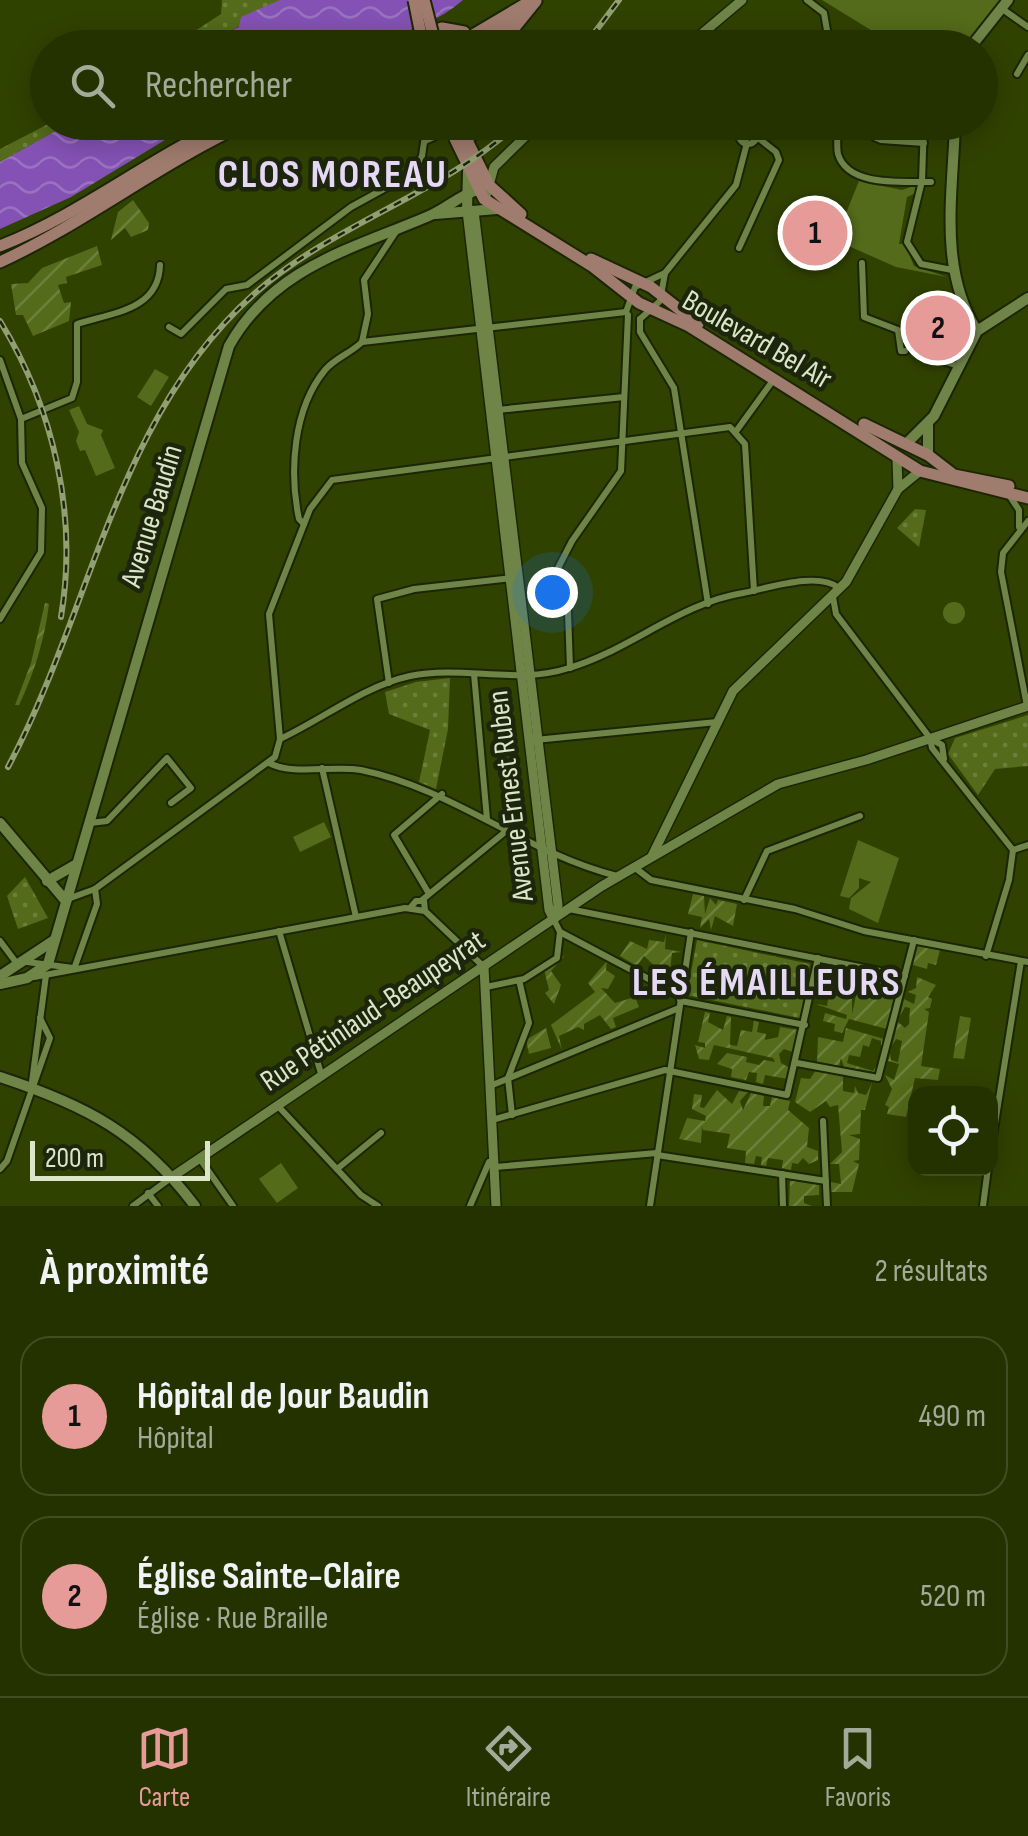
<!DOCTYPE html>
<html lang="fr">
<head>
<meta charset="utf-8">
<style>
	:root { --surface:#243200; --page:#2c3a0a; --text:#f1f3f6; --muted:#a3aa99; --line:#414d22; --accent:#e69b98 }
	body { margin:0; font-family:"Sofia Sans Condensed",sans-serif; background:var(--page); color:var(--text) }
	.controls { position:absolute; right:30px; bottom:30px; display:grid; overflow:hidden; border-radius:20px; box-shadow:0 5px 25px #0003 }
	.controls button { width:90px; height:90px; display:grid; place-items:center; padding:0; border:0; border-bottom:2px solid var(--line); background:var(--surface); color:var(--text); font:50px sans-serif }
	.scale { position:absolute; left:30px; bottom:25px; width:180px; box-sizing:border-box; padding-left:10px; border:5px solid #dae6c7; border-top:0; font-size:28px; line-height:35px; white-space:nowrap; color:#dae6c7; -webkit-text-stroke:8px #1d260c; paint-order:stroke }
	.you { position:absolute; left:552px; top:592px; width:35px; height:35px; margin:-25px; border:8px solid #fff; border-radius:50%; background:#1a73e8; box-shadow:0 0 0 15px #1a73e833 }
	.badge { display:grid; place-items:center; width:65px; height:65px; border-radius:50%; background:var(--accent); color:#111; font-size:32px; font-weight:700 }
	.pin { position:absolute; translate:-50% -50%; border:5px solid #fff; box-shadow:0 2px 10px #0006 }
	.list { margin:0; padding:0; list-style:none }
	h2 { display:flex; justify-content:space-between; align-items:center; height:130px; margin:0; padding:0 40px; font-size:42px }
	h2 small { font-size:32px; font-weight:400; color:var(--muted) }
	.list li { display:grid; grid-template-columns:65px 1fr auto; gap:30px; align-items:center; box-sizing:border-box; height:160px; margin:0 20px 20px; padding:0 20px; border:2px solid var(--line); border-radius:30px }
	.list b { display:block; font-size:38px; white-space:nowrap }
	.list p { margin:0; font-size:32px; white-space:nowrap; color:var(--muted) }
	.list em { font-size:32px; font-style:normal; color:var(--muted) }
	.icon { flex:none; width:55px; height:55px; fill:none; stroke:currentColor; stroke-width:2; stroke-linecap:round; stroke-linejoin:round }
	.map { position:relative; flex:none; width:1028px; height:1206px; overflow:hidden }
	.search { position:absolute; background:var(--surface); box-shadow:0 5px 25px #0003; left:30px; right:30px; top:30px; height:110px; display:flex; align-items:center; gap:25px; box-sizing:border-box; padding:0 35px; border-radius:55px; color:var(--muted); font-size:38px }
	.sheet { height:490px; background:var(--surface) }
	nav { display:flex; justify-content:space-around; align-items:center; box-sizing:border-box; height:140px; border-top:2px solid var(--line); background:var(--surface); font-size:28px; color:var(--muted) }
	nav a { display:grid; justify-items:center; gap:5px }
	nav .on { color:var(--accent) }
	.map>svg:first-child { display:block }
	.grass { fill:#536b1a }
	.park { fill:url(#park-dots) }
	.garden { fill:url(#garden-furrows) }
	.water { fill:url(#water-waves) }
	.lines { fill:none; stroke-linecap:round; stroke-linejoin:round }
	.minor-casing { stroke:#1c2606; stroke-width:10 }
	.tertiary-casing { stroke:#1c2606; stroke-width:12 }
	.secondary-casing { stroke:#1c2606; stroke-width:14 }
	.primary-casing { stroke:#1c2606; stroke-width:15 }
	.minor { stroke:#6f8548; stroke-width:6 }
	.tertiary { stroke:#6f8548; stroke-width:9 }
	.secondary { stroke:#6f8548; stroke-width:10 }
	.primary { stroke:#a07c6e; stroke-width:11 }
	.rail-casing { stroke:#91a072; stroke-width:6 }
	.rail { stroke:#1d260c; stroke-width:2.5; stroke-dasharray:8; stroke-linecap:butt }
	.primary-bridge-casing { stroke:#1c2606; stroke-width:15; stroke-linecap:butt }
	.primary-bridge { stroke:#a07c6e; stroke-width:11 }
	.labels { text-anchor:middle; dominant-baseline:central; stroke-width:9; stroke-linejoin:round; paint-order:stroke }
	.street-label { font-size:30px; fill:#dae6c7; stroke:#1d260c }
	.district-label { font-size:40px; font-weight:bold; letter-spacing:2.5px; fill:#e6d9f6; stroke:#1d260c }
</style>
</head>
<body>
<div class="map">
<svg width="1028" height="1206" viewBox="0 0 1028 1206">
	<defs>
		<pattern id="park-dots" width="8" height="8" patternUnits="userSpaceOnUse" patternTransform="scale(2.5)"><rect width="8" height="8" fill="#536b1a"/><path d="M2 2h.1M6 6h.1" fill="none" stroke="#6b803a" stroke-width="1.8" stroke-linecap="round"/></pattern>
		<pattern id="garden-furrows" width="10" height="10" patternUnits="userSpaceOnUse" patternTransform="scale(2.5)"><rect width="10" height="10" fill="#536b1a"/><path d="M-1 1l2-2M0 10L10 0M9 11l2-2" fill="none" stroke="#6b803a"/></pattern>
		<pattern id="water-waves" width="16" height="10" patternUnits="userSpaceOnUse" patternTransform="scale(2.5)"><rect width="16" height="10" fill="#8452b5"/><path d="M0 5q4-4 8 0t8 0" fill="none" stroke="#9a73c0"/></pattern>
	</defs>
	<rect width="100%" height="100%" fill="#304200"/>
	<!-- grass -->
	<g class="grass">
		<polygon points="822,0 1000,0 963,47 868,48 874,32"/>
		<polygon points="859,181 902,190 916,185 916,193 907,197 899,244 905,244 914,266 947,277 896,267 835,240"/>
		<polygon points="155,369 169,377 151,406 137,397"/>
		<polygon points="79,406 87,424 103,430 101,435 115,468 96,476 85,450 80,451 76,441 79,432 69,410"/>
		<circle cx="954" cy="613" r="11"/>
		<polygon points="324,822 331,837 300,852 293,837"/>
		<polygon points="858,840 899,858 878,923 849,909 851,898 871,882 859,878 859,888 849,898 840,896"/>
		<polygon points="281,1163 298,1188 277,1203 259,1179"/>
	</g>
	<!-- park -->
	<g class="park">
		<path d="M222,0h61c-35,21 -72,47 -114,48l52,-34z"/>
		<polygon points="50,123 70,123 0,162 0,149"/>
		<polygon points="915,509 926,510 919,547 897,528"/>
		<polygon points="450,678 448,729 436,789 419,782 430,730 389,714 385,692 416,682"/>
		<polygon points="1028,715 1028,766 995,769 978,795 948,754 955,738"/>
		<polygon points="25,877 48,918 18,929 7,896"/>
		<polygon points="697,940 810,964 800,1018 687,995"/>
	</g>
	<!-- garden -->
	<g class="garden">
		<polygon points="133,200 149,223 148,230 131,237 125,228 111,240 118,212"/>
		<polygon points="97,246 102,265 66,277 67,283 58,285 64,303 71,302 69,321 33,336 23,315 16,315 11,284 28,283 42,268"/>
		<path d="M45,603l4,1c-4,34 -15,70 -30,101h-4l16,-42z"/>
		<polygon points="693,894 704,896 705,914 710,898 716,905 718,900 737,904 733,926 715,916 711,930 709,919 700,928 702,917 688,914"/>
		<polygon points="666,935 665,949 682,952 672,953 670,971 666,971 678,981 675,986 659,977 660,971 644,956 637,966 620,956 630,941 647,949 649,940 664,942"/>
		<polygon points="918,944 940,950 936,965 928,963 927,969 913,965"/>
		<polygon points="565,955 551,971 561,985 554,1004 545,993 549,990 544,969"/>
		<polygon points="607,961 606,970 615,976 608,989 601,988 615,1003 635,997 639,1007 613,1018 616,1027 611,1029 600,1015 584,1024 584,1030 578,1027 559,1036 562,1050 551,1025 595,992 588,983"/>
		<polygon points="859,974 899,982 887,1029 849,1019 842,1033 834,1031 835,1024 823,1021 825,1013 846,1019 847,1015 816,1004 827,1006 829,994 852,999 852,1014 857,991 839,992 838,987 854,987"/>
		<polygon points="917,977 936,985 928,997 932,999 930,1008 924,1009 929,1012 921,1066 940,1069 938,1080 915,1078 906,1117 887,1114 889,1107 885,1105 892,1089 885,1075 894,1080 899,1064 888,1061 890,1053 891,1060 898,1062 902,1041 896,1039 892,1046 898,1022 905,1028 909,1024 910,1008 905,1007 900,1016 904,999 914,1004 916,995 908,992 916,988"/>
		<polygon points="705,1012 710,1013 708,1022 723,1030 727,1016 731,1017 730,1045 737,1046 741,1030 752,1032 754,1021 759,1022 757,1032 766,1034 765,1040 778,1037 780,1027 798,1030 793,1052 784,1049 779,1054 781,1063 790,1068 788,1079 765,1075 763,1084 756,1082 757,1073 749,1072 746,1080 731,1077 732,1069 717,1064 727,1053 747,1057 746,1062 759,1065 764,1060 775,1062 773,1058 714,1045 709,1060 699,1059 695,1045 705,1048 705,1043 698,1042"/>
		<polygon points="960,1016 971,1018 964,1059 953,1058"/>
		<polygon points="546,1028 551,1048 529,1054 526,1040"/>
		<polygon points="846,1028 884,1039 881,1050 881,1041 872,1038 869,1047 863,1045 860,1057 849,1055 847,1063 873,1071 878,1063 875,1072 844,1067 841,1058 839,1066 817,1062 818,1037 843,1042"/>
		<polygon points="816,1070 843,1076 843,1091 854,1093 855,1086 858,1093 866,1095 872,1083 865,1110 861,1110 860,1134 849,1135 860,1139 859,1160 853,1161 859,1164 852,1192 831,1192 831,1182 841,1184 839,1164 830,1164 842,1152 838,1105 830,1107 826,1101 810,1112 795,1102 801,1078 810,1079"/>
		<polygon points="717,1090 732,1104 739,1091 748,1092 740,1101 743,1110 751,1093 764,1096 763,1106 770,1106 772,1097 790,1101 788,1110 809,1128 807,1147 818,1151 818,1160 809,1164 803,1158 798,1164 792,1163 791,1170 782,1168 783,1160 768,1158 766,1166 761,1165 762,1157 756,1156 754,1164 745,1163 746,1151 727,1148 730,1134 703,1130 702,1126 701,1143 679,1139 687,1118 705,1121 706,1116 692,1109 694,1094 702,1095 700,1107 704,1108"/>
		<polygon points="790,1180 819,1185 819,1195 804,1196 804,1203 812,1206 789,1206"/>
	</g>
	<!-- water -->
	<g class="water">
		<path d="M280,0h183c-68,59 -188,47 -272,48l48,-21 2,-10z"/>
		<polygon points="70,123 193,123 71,197 0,229 0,162"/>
	</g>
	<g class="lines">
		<defs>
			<g id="minor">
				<polyline points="807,0 824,13 830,48"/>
				<polyline points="1001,8 1028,27"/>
				<polyline points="1017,74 1028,55"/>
				<path d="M838,122c0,10 -2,23 0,32 10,34 67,27 93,28"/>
				<polyline points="871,122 874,137 881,140 924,143"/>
				<polyline points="924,122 922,181 907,242 921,264 952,270"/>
				<polyline points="666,125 669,122"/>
				<circle cx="748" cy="135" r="9"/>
				<polyline points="425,141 449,130"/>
				<polyline points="466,143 492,122"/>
				<polyline points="739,248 779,160 776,152 757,137"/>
				<polyline points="862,263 864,317 898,330 901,351 905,351"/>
				<polyline points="626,312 635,287 665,273 736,185 747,143"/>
				<polyline points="640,319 640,332 674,388 708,604"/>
				<polyline points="640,319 660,301 665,273"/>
				<polyline points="169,327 181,334 226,289 247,285 351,207 411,174 422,156 427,122"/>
				<polyline points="362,342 626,312"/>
				<polyline points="914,351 958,366"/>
				<polyline points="0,360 21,419 22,463 42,508 41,552 0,619"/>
				<polyline points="497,410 624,397"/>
				<path d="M21,419l51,-21 5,-16v-58c33,-11 82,-13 83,-59"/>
				<polyline points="737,430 774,379"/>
				<polyline points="1011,498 1019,510 1019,527"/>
				<path d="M304,524l-5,-5c-10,-47 -6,-110 26,-149 10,-12 26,-17 37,-28l6,-28 -4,-34 33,-50"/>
				<polyline points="833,597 836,614 930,738 932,748 1013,850"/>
				<polyline points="570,668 568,612 556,572 572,541 621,471 628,315"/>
				<polyline points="474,674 487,819"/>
				<polyline points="389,683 377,599 414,589 513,578"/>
				<polyline points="1027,706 1001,572 1003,553 1028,521"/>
				<path d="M280,739c43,-20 84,-53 130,-63 53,-11 107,9 159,-8 61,-18 111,-65 174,-75 26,-5 75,-22 96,-5"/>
				<polyline points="931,739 942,745 944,759"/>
				<polyline points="535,740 717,722"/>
				<path d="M269,763c25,13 63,2 92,7 93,19 164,83 256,106"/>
				<polyline points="322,768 356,917"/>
				<polyline points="90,823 107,821 167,758 191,788 171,803"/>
				<polyline points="1013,850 1028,845"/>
				<polyline points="634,867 651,880 795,909 864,931 1028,962"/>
				<polyline points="428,892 394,835 442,794"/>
				<polyline points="65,900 95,889 275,757 280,739 269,614 310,509 332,480 730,427 745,444 754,591"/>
				<polyline points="422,900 505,832"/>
				<polyline points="744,900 767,851 860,816"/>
				<polyline points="411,907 416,901 424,901 425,911 484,967"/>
				<polyline points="569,909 905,976"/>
				<polyline points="554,920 560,932 679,995 680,1000"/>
				<polyline points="279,931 322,1077"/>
				<polyline points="0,941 18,965"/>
				<polyline points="986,956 1009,880 1013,850"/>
				<polyline points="27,962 73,968"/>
				<polyline points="74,969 97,904 95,889"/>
				<polyline points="34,977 405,908 425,911"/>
				<polyline points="486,987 524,979 557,958 560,932"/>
				<polyline points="681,1001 805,1025"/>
				<polyline points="797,1063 878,1078 914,940"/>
				<polyline points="32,1082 46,975"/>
				<polyline points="490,1086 679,1008"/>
				<polyline points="278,1106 361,1195 378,1206"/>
				<polyline points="512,1115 508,1078 529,1023 519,980"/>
				<polyline points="492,1120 665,1070 787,1095 818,958"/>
				<polyline points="823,1121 827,1206"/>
				<polyline points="657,1155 826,1181"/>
				<polyline points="990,1155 1021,961"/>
				<polyline points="200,1159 233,1206"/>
				<polyline points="495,1167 657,1153"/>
				<polyline points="0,1169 7,1161 50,1038 40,1018"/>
				<polyline points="337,1169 381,1133"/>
				<polyline points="782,1174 783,1206"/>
				<polyline points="148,1193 158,1206"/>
				<polyline points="133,1206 172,1177"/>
				<polyline points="470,1206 489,1162 494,1161"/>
				<polyline points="650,1206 691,932"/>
				<polyline points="983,1206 988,1168"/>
			</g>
			<g id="tertiary">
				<polyline points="685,48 742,0"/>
				<polyline points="489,185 494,167 540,122"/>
				<polyline points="467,211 549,910 554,920"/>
				<polyline points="474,211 558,905 555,917"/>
				<polyline points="897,459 898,489"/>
				<polyline points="652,856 733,691 846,582 898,489 920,471"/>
				<polyline points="484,967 496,1206"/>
				<polyline points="172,1177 602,886 778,784 866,760 1028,706"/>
			</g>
			<g id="secondary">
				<polyline points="970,48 1008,0"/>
				<path d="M955,122c-2,72 -17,146 22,209"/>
				<polyline points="467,211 468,171 474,174"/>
				<polyline points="435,214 497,209"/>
				<polyline points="928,425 928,455"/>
				<polyline points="907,443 934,416 977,331 1028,298"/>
				<polyline points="0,823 65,900"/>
				<polyline points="47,881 75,865"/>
				<polyline points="0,976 53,941"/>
				<path d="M0,984l27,-6 21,-14 181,-618c45,-80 124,-97 202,-131 16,-7 29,-20 47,-25l8,4"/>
				<path d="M0,1077c85,28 140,56 195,129"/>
			</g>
			<g id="primary">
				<polyline points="389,48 442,28 464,32"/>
				<polyline points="451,48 532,0"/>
				<polyline points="470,48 516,17"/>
				<polyline points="498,48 536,1"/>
				<polyline points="447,122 484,199 592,266 639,303 689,326 920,471 1028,498"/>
				<polyline points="458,122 489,185 521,214"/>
				<path d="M0,246c82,-32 149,-88 229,-124"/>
				<polyline points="591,259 651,287 698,324"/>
				<path d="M0,262c87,-40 162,-101 250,-140"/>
				<polyline points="864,424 928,455 954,475 1009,486"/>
			</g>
		</defs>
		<!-- minor casing -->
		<use href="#minor" class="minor-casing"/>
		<!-- tertiary casing -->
		<use href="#tertiary" class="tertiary-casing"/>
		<!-- secondary casing -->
		<use href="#secondary" class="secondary-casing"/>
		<!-- primary casing -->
		<use href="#primary" class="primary-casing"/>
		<!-- minor -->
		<use href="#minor" class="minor"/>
		<!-- tertiary -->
		<use href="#tertiary" class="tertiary"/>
		<!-- secondary -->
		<use href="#secondary" class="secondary"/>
		<!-- primary -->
		<use href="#primary" class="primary"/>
		<defs>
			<g id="rail">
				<polyline points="583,48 619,0"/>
				<path d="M0,321c54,88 78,194 61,296"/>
				<path d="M8,767c84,-157 107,-349 246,-473 80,-71 187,-99 266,-172"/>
			</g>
		</defs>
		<!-- rail casing -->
		<use href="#rail" class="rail-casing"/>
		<!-- rail -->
		<use href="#rail" class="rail"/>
		<defs>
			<g id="primary-bridge">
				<polyline points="414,0 423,45"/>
				<polyline points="424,0 434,39"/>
			</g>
		</defs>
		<!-- primary-bridge casing -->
		<use href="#primary-bridge" class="primary-bridge-casing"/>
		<!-- primary-bridge -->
		<use href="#primary-bridge" class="primary-bridge"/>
	</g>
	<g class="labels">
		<!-- street labels -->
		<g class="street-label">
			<text transform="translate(757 340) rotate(30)">Boulevard Bel Air</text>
			<text transform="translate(152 516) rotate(-73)">Avenue Baudin</text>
			<text transform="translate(511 796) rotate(-97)">Avenue Ernest Ruben</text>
			<text transform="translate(373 1011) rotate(-34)">Rue Pétiniaud-Beaupeyrat</text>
		</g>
		<!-- district labels -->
		<g class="district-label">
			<text x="333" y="175">CLOS MOREAU</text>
			<text x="767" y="983">LES ÉMAILLEURS</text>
		</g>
	</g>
</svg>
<div class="controls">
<button><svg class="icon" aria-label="locate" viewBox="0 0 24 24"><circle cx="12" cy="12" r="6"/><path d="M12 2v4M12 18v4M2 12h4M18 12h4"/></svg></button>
</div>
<div class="scale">200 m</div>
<div class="you"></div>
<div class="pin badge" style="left:815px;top:233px">1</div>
<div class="pin badge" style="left:938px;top:328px">2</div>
<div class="search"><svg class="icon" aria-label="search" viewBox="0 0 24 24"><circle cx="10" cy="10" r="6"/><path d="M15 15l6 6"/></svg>Rechercher</div>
</div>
<section class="sheet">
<h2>À proximité<small>2 résultats</small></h2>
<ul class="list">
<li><span class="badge">1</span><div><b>Hôpital de Jour Baudin</b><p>Hôpital</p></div><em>490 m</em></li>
<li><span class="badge">2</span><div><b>Église Sainte-Claire</b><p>Église · Rue Braille</p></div><em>520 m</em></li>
</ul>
</section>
<nav>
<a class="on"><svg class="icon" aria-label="map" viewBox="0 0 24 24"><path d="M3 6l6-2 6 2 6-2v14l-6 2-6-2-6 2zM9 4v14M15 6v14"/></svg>Carte</a>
<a><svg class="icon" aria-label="directions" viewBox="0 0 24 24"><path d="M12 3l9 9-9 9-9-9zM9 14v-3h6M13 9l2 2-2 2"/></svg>Itinéraire</a>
<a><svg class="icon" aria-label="saved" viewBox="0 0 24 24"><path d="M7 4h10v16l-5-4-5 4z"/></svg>Favoris</a>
</nav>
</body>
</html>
